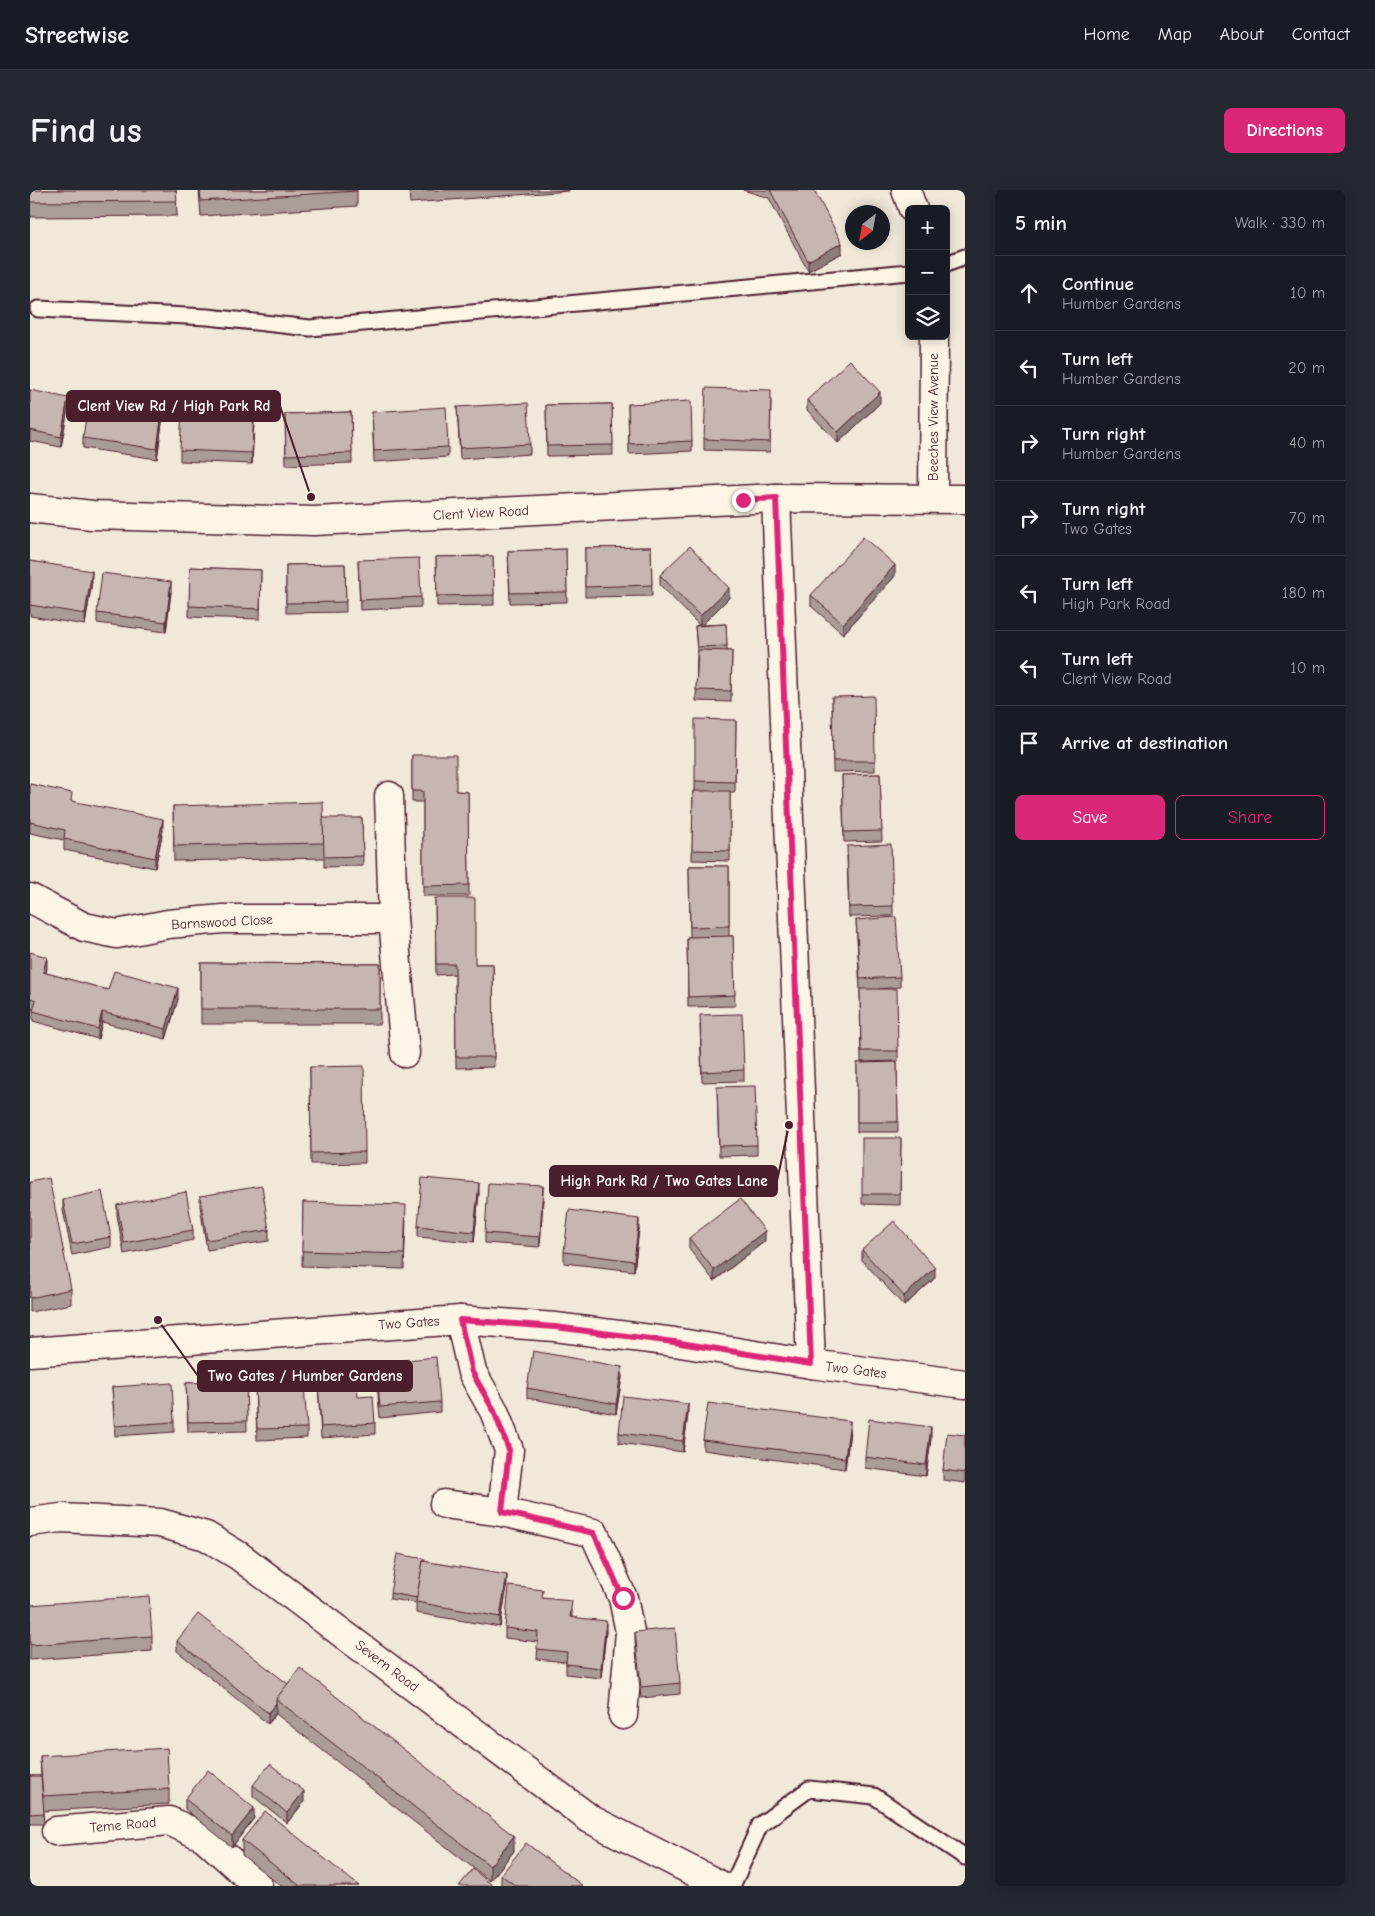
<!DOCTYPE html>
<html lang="en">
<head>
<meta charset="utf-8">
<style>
	:root { --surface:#171b24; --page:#242831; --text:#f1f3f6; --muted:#9ea1a6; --line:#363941; --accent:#db2777 }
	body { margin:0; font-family:"Comic Neue",sans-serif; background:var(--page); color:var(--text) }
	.controls { position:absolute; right:15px; top:15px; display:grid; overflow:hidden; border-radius:8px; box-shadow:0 2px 12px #0003 }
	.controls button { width:45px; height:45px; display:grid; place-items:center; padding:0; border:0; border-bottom:1px solid var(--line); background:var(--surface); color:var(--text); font:25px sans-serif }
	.compass { position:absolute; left:815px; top:15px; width:45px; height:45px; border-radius:50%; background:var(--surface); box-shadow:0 2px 12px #0003; rotate:211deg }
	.stop { position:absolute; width:15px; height:15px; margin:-11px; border:4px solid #db2777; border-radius:50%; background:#fff }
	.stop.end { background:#db2777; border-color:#fff; box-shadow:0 1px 5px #0008 }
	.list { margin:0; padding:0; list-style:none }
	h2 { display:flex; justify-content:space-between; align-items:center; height:65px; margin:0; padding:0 20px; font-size:21px }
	h2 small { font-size:16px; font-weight:400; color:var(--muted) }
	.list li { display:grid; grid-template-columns:32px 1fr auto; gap:15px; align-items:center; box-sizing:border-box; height:75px; padding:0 20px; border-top:1px solid var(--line) }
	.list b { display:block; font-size:19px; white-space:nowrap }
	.list p { margin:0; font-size:16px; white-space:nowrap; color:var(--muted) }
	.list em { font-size:16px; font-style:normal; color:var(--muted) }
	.actions { display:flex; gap:10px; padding:15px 20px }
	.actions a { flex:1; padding:11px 0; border:1px solid var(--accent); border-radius:8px; text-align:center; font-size:18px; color:var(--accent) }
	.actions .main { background:var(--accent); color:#fff }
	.icon { flex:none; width:28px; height:28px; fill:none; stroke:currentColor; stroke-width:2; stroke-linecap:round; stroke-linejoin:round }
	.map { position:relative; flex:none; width:935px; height:1696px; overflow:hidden; border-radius:8px }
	header { display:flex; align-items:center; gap:30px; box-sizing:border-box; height:70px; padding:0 25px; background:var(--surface); border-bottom:1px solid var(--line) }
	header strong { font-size:24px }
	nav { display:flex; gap:28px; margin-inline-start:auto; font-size:18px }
	.intro { display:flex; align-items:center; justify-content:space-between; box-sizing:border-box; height:120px; padding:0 30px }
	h1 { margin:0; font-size:35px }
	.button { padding:12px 22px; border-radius:8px; background:var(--accent); color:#fff; font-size:18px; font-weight:700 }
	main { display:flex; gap:30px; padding:0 30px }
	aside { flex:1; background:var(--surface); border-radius:8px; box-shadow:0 2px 12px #0003 }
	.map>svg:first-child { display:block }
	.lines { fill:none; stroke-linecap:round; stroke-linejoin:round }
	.lane-casing { stroke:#4a1f2b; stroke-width:19 }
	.street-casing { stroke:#4a1f2b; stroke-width:31 }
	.secondary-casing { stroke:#4a1f2b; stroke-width:31 }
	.lane { stroke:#fcf5e5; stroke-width:15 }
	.street { stroke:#fcf5e5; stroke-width:28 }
	.secondary { stroke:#fcf5e5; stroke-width:28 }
	.wall { fill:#ab9d96; stroke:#4a1f2b }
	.shaded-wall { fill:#8b7f7a; stroke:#4a1f2b }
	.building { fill:#c7b6af; stroke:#4a1f2b }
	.route { stroke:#db2777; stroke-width:6 }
	.labels { text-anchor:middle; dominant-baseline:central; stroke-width:4; stroke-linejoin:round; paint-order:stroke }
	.street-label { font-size:14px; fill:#4a1f2b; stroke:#fcf5e5 }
	.leader { fill:none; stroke:#4a1f2b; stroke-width:2 }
	.callout-dot { fill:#4a1f2b; stroke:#fcf5e5; stroke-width:2 }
	.callout { fill:#4a1f2b; stroke:#4a1f2b; stroke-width:2 }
	.callout-label { font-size:15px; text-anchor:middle; font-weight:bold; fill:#fff }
</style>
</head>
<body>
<header>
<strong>Streetwise</strong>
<nav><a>Home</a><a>Map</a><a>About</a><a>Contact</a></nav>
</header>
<div class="intro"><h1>Find us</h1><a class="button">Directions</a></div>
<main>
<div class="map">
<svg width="935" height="1696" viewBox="0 0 935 1696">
	<rect width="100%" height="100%" fill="#f1e8da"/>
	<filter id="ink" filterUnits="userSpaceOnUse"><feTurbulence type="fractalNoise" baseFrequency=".02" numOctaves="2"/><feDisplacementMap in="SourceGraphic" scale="10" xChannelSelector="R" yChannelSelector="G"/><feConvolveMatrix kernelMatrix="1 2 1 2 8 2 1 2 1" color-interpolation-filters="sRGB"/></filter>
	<g filter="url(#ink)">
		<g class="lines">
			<defs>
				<g id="lane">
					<polyline points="916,74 935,67"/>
					<polyline points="8,119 178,127 280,138 879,82"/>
					<polyline points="702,1696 730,1635 779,1599 844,1606 935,1667"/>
				</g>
				<g id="street">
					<polyline points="876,0 883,19"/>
					<polyline points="746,308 781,1174"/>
					<polyline points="903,308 904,146"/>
					<polyline points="0,318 62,325 285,331 746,308 935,309"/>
					<polyline points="359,606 363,729 375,863"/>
					<polyline points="0,708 54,737 87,744 138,734 193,729 363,729"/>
					<polyline points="430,1130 442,1182 464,1221 479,1260 472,1322"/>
					<polyline points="414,1314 472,1322 564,1343 593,1408 600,1442 593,1525"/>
					<polyline points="0,1332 31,1328 130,1333 176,1346 209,1366 560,1629 692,1696"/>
					<polyline points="26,1641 139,1631 174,1647 228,1696"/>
				</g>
				<polyline id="secondary" points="0,1162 430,1130 525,1137 644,1152 781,1174 935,1194"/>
			</defs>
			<!-- lane casing -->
			<use href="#lane" class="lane-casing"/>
			<!-- street casing -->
			<use href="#street" class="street-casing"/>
			<!-- secondary casing -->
			<use href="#secondary" class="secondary-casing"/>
			<!-- lane -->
			<use href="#lane" class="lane"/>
			<!-- street -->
			<use href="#street" class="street"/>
			<!-- secondary -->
			<use href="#secondary" class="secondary"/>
		</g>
		<!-- wall -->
		<g class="wall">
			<polygon points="0,0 146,0 147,26 0,27"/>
			<polygon points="169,0 327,0 327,16 171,26"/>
			<polygon points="379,0 539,0 539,1 380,13"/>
			<polygon points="713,0 784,0 812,63 778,81 739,8"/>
			<polygon points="0,200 38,218 31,257 0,251"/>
			<polygon points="777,210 850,213 808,253 777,220"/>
			<polygon points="741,211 740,262 674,260 674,249"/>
			<polygon points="582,214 583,265 517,266 516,215"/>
			<polygon points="598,214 662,251 662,261 599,264"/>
			<polygon points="427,217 500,254 500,264 430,269"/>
			<polygon points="321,222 322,273 256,275 255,224"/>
			<polygon points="342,222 418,257 418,267 344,272"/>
			<polygon points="133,226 127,269 53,258 53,248"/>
			<polygon points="224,230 222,274 150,271 150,260"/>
			<polygon points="621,357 622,406 555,407 555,358"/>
			<polygon points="536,359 537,412 480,413 478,361"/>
			<polygon points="463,366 464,415 407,416 406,367"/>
			<polygon points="328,370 391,407 391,417 330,420"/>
			<polygon points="0,371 62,391 55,435 0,426"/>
			<polygon points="315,374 316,422 256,423 256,375"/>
			<polygon points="160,377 231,380 230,429 159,427"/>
			<polygon points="630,385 699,408 671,435 696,434 697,461 702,461 701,512 666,511 667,462 665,436 669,435 630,395"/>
			<polygon points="865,386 813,444 781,416 781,405"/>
			<polygon points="141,402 136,442 67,433 67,423"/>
			<polygon points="802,507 845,571 845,581 803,582"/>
			<polygon points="706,530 705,602 700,602 700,671 662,670 663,601 665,601 665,591"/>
			<polygon points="382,565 426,601 438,602 439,706 393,706 393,612 382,612"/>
			<polygon points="850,584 852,651 814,652 812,585"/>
			<polygon points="0,594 42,611 133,640 125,678 34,660 34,650 0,643"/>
			<polygon points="143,616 293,630 332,628 333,676 294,677 294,668 144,671"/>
			<polygon points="817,666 863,716 863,726 819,727"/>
			<polygon points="659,676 699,676 699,746 703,746 705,816 658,817 657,747 660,747"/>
			<polygon points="405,708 445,774 463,774 464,877 426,878 425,784 406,785"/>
			<polygon points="826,730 870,787 870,797 849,799 868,861 868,871 831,872 830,800"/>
			<polygon points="0,762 17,778 16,783 78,800 148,809 136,849 72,832 68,849 3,831 3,819 0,818"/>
			<polygon points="171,773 350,774 350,834 171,834"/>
			<polygon points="670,835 714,880 714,891 672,892"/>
			<polygon points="867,872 868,942 827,942 827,873"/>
			<polygon points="280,877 335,962 335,973 281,974"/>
			<polygon points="687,897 727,955 727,965 689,966"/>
			<polygon points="871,948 870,1015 832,1014 832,1004"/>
			<polygon points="0,992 41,1099 41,1114 0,1122"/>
			<polygon points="449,1003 444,1052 388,1047 388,1036"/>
			<polygon points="170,1006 239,1040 239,1051 177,1060 170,1016"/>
			<polygon points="513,1007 510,1057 455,1053 455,1043"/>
			<polygon points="33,1010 81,1047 81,1057 42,1065 33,1020"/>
			<polygon points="273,1012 376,1030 374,1079 272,1076"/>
			<polygon points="87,1015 163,1040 163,1050 94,1064 87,1025"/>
			<polygon points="609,1039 604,1081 534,1073 534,1062"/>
			<polygon points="659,1048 735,1051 684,1091 659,1059"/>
			<polygon points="832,1060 905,1088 874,1116 832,1070"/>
			<polygon points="346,1173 410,1212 410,1222 350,1228 346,1183"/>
			<polygon points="592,1187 586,1224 497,1208 497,1198"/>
			<polygon points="216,1191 217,1241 158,1242 156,1193"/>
			<polygon points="288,1193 328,1207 345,1233 345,1244 291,1248"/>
			<polygon points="225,1195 277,1238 277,1248 227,1250"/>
			<polygon points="82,1197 144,1232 144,1242 85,1246"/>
			<polygon points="658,1224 653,1262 589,1253 589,1243"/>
			<polygon points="820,1241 815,1279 673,1260 673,1250"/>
			<polygon points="935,1245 935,1293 913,1290 913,1280"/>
			<polygon points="901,1248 896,1286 835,1278 835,1267"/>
			<polygon points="395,1371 477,1396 470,1437 386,1423 386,1413 360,1409 360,1403"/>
			<polygon points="513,1408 542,1421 542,1428 576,1441 571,1488 536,1484 536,1472 507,1469 508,1452 475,1448 475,1438"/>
			<polygon points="0,1415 122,1446 122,1461 0,1470"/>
			<polygon points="605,1442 650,1493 650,1504 611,1508 605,1452"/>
			<polygon points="147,1451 258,1494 484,1661 460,1691 246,1524 238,1534 147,1461"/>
			<polygon points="10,1566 139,1599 139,1614 13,1621 14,1634 0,1634 0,1586 11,1586"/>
			<polygon points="223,1595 274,1612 257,1633 223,1606"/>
			<polygon points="155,1609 224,1628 202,1657 155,1619"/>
			<polygon points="212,1650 329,1696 251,1696 212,1665"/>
			<polygon points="471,1685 553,1696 471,1696"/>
		</g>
		<!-- shaded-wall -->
		<g class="shaded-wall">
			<polygon points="812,53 812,63 778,81 778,71"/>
			<polygon points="850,202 850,213 808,253 808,242"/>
			<polygon points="38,208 38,218 31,257 31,247"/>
			<polygon points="133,216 133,226 127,269 127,259"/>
			<polygon points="224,219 224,230 222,274 222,263"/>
			<polygon points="865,375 865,386 813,444 813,434"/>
			<polygon points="62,381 62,391 55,435 55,424"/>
			<polygon points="141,392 141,402 136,442 136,432"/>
			<polygon points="699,398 699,408 670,437 670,426"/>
			<polygon points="133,629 133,640 125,678 125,668"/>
			<polygon points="17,767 17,778 13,793 13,782"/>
			<polygon points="148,798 148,809 136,849 136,839"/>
			<polygon points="72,822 72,832 68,849 68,839"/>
			<polygon points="449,993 449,1003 444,1052 444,1042"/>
			<polygon points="513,996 513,1007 510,1057 510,1047"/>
			<polygon points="609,1029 609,1039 604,1081 604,1071"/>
			<polygon points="735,1041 735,1051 684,1091 684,1080"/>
			<polygon points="905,1078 905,1088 874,1116 874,1106"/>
			<polygon points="592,1177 592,1187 586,1224 586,1214"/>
			<polygon points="658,1214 658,1224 653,1262 653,1251"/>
			<polygon points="820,1231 820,1241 815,1279 815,1268"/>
			<polygon points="901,1237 901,1248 896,1286 896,1275"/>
			<polygon points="477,1385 477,1396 470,1437 470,1427"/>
			<polygon points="576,1431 576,1441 571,1488 571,1478"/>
			<polygon points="246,1513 246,1523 238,1534 238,1523"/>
			<polygon points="274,1601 274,1612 257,1633 257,1623"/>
			<polygon points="224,1618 224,1628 202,1657 202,1646"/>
			<polygon points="484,1646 484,1661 460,1691 460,1676"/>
		</g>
		<!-- building -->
		<g class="building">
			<polygon points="0,0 146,0 147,11 0,12"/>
			<polygon points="170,0 327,0 327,1 171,11"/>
			<polygon points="740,0 784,0 812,53 778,71"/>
			<polygon points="820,170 850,202 808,242 777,210"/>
			<polygon points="676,198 741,200 740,252 674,249"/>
			<polygon points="0,200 38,208 31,247 0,240"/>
			<polygon points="59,205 133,216 127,259 53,248"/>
			<polygon points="661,211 662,251 599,254 598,214"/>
			<polygon points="498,213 500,254 430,258 427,217"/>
			<polygon points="582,214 583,255 517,256 516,215"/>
			<polygon points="152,216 224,219 222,263 150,260"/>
			<polygon points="416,217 418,257 344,261 342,222"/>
			<polygon points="321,222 322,263 256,265 255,224"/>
			<polygon points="833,347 865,375 813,434 781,405"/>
			<polygon points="660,356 699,398 670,426 630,385"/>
			<polygon points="621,357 622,395 555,397 555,358"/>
			<polygon points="536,359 537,402 480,403 478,361"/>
			<polygon points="463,366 464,405 407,406 406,367"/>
			<polygon points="389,368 391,407 330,410 328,370"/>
			<polygon points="0,371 62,381 55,424 0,415"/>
			<polygon points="315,374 316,412 256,413 256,375"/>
			<polygon points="160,377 231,380 230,419 159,416"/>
			<polygon points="72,383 141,392 136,432 67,423"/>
			<polygon points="696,434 697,456 667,457 665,436"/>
			<polygon points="668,460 702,461 701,501 666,500"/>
			<polygon points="844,506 845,571 803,571 802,507"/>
			<polygon points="665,529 706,530 705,592 665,591"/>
			<polygon points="382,565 426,565 426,601 438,602 439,695 393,696 393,601 382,601"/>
			<polygon points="850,584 852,641 814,642 812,585"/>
			<polygon points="0,594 42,603 41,611 133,629 125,668 34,649 35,640 0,632"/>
			<polygon points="663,601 700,601 700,661 662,660"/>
			<polygon points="293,612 294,653 144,656 143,616"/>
			<polygon points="293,628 332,628 333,666 294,667"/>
			<polygon points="861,654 863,716 819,717 817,656"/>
			<polygon points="659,676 699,676 699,736 660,737"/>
			<polygon points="405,708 445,708 445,774 463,774 464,867 426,867 425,774 406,774"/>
			<polygon points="866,727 870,787 830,789 826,730"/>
			<polygon points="703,746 705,805 658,807 657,747"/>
			<polygon points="0,762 17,767 13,782 78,800 84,781 148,798 136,839 72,822 68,839 3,821 6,810 0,808"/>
			<polygon points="171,773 350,774 350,819 171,819"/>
			<polygon points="830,799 867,799 868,861 831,861"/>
			<polygon points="712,824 714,880 672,882 670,825"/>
			<polygon points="867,872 868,932 827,932 827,873"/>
			<polygon points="334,876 335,962 281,963 280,877"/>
			<polygon points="725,896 727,955 689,956 687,897"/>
			<polygon points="832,948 871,948 870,1004 832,1004"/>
			<polygon points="19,988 41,1099 0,1108 0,992"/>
			<polygon points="392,988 449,993 444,1042 388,1036"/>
			<polygon points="458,993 513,996 510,1047 455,1043"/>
			<polygon points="232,996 239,1040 177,1050 170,1006"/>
			<polygon points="72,1001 81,1047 42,1054 33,1010"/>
			<polygon points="156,1002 163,1040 94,1053 87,1015"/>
			<polygon points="710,1009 735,1041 684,1080 659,1048"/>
			<polygon points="273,1012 376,1015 374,1064 272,1061"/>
			<polygon points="539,1020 609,1029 604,1071 534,1062"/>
			<polygon points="864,1031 905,1078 874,1106 832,1060"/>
			<polygon points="503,1161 592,1177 586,1214 497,1198"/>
			<polygon points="406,1167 410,1212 350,1217 346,1173"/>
			<polygon points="327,1189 328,1207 343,1206 345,1233 291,1237 288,1193"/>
			<polygon points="216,1191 217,1231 158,1232 156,1193"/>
			<polygon points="142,1193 144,1232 85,1236 82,1197"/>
			<polygon points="274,1193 277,1238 227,1239 225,1195"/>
			<polygon points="593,1206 658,1214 653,1251 589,1243"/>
			<polygon points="678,1213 820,1231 815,1268 673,1250"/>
			<polygon points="839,1229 901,1237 896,1275 835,1267"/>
			<polygon points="917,1243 935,1245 935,1283 913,1280"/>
			<polygon points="367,1364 395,1369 394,1371 393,1371 387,1408 360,1403"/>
			<polygon points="393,1371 477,1385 470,1427 386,1412"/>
			<polygon points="479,1396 513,1400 512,1408 542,1411 540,1427 576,1431 571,1478 536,1474 537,1462 507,1459 508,1442 475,1438"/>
			<polygon points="119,1406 122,1446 0,1455 0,1415"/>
			<polygon points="168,1424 258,1494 246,1509 246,1513 238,1523 147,1451"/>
			<polygon points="645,1438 650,1493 611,1497 605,1442"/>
			<polygon points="270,1478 484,1646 460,1676 246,1509"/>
			<polygon points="137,1558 139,1599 13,1606 10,1566"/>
			<polygon points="240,1574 274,1601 257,1623 223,1595"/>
			<polygon points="178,1580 224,1618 202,1646 155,1609"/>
			<polygon points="0,1586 11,1586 14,1623 0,1624"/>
			<polygon points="235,1621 329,1696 270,1696 212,1650"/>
			<polygon points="496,1653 553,1696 486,1696 471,1685"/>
			<polygon points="443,1679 463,1696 429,1696"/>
		</g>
	</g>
	<g class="lines" filter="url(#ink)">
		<!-- route -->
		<polyline class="route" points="593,1408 564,1343 472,1322 479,1260 464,1221 442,1182 430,1130 525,1137 644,1152 781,1174 746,308 713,310"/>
	</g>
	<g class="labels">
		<!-- street labels -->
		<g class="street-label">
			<text transform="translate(903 227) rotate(-90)">Beeches View Avenue</text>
			<text transform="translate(451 323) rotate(-3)">Clent View Road</text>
			<text transform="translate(192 732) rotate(-3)">Barnswood Close</text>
			<text transform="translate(379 1133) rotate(-4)">Two Gates</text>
			<text transform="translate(826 1180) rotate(7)">Two Gates</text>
			<text transform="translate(357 1476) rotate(37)">Severn Road</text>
			<text transform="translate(93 1635) rotate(-5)">Teme Road</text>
		</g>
	</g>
	<!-- callouts -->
	<path class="leader" d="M281 307L250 216M759 935L747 991M128 1130L168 1186"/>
	<g class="callout-dot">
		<circle cx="281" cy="307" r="5"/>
		<circle cx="759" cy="935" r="5"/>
		<circle cx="128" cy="1130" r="5"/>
	</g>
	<g class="callout">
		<rect x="37" y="201" width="213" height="30" rx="5"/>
		<rect x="520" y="976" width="227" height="30" rx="5"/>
		<rect x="168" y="1171" width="214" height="30" rx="5"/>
	</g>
	<g class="callout-label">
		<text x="144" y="221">Clent View Rd / High Park Rd</text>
		<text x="634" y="996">High Park Rd / Two Gates Lane</text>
		<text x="275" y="1191">Two Gates / Humber Gardens</text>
	</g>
</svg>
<div class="controls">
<button>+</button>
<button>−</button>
<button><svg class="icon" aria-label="layers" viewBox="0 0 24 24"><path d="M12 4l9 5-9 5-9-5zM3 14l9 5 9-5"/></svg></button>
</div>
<svg class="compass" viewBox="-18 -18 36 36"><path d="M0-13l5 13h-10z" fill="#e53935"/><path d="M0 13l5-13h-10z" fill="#9ea1a6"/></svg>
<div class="stop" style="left:593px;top:1408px"></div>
<div class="stop end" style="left:713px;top:310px"></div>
</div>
<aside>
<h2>5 min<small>Walk · 330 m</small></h2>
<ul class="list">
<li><svg class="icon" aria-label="ahead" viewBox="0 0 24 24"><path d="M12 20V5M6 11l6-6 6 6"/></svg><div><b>Continue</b><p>Humber Gardens</p></div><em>10 m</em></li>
<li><svg class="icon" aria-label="left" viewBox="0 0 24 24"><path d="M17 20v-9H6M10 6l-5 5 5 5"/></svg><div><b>Turn left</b><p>Humber Gardens</p></div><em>20 m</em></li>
<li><svg class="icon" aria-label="right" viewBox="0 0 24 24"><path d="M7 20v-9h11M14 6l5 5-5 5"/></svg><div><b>Turn right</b><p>Humber Gardens</p></div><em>40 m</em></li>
<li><svg class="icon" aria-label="right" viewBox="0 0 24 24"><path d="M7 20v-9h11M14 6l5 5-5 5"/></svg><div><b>Turn right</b><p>Two Gates</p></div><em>70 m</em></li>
<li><svg class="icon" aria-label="left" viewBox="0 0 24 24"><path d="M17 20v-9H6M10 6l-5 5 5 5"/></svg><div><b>Turn left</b><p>High Park Road</p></div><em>180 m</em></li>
<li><svg class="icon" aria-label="left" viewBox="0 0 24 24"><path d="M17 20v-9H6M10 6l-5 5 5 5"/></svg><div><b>Turn left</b><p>Clent View Road</p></div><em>10 m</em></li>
<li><svg class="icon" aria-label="arrive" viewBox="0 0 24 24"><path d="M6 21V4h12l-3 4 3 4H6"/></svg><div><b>Arrive at destination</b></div></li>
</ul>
<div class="actions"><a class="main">Save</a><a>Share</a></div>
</aside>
</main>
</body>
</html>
